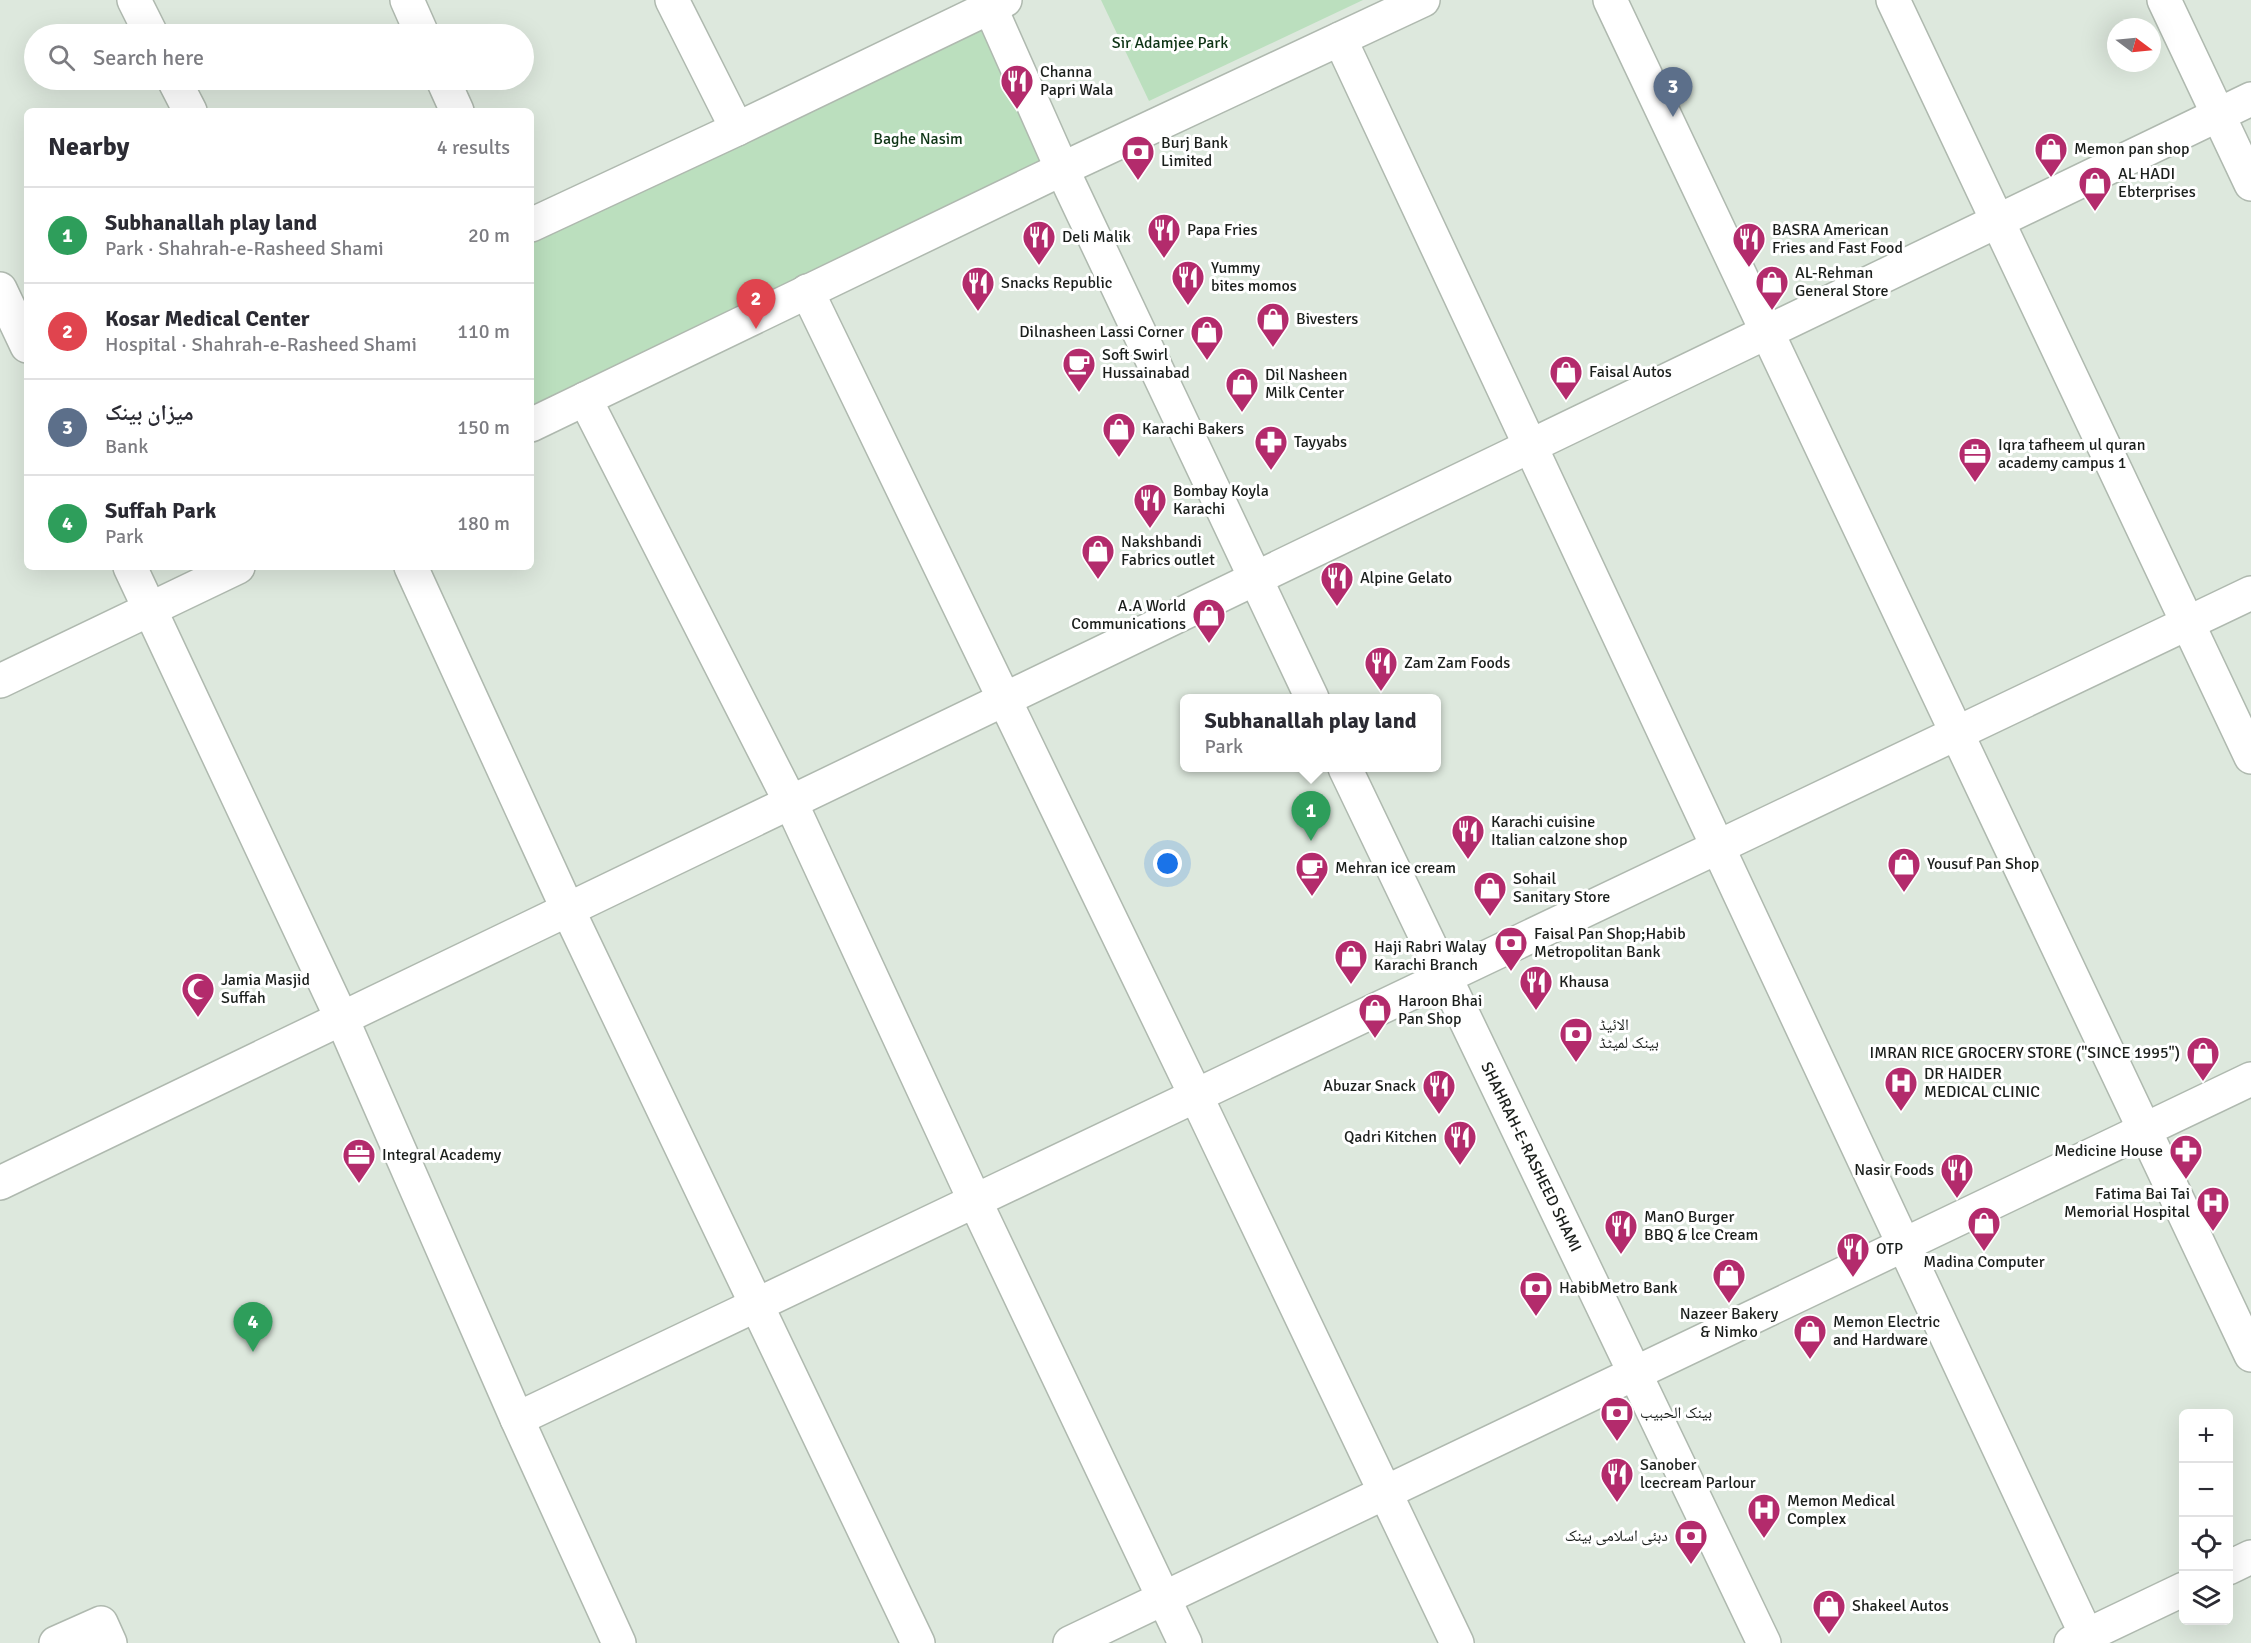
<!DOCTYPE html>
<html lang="en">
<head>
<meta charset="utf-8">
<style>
	:root { --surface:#fff; --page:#f2f2f3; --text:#2b2b33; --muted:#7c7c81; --line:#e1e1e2; --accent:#111827 }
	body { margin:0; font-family:Signika,"Noto Naskh Arabic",sans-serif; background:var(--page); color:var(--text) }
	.controls { position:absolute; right:18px; bottom:18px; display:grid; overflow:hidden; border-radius:9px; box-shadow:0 6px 24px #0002 }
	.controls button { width:54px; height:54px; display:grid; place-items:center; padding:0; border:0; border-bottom:2px solid var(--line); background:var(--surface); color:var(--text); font:30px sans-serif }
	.compass { position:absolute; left:2107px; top:18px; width:54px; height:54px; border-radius:50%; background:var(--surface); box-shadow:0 6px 24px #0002; rotate:106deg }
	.you { position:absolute; left:1168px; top:864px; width:21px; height:21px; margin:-15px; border:4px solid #fff; border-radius:50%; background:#1a73e8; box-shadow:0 0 0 9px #1a73e833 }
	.badge { display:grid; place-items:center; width:39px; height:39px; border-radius:50%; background:var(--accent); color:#fff; font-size:20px; font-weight:700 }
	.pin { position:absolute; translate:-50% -50px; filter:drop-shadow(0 2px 3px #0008) }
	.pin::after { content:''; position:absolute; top:32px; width:21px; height:18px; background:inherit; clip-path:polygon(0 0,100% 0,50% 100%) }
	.popup { position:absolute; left:1180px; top:694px; width:261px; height:78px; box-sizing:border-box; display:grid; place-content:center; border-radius:9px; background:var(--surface); filter:drop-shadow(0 2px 4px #0005); font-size:20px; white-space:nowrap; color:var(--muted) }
	.popup b { font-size:22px; color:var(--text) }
	.popup::after { content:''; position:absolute; left:50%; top:100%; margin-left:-12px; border:12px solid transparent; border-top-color:var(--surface) }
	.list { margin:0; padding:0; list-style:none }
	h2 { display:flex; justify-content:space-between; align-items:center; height:78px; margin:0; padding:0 24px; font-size:26px }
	h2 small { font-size:20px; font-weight:400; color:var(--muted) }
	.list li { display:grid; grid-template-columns:39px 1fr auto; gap:18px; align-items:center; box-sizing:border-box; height:96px; padding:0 24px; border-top:2px solid var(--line) }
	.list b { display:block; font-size:22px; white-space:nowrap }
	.list p { margin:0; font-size:20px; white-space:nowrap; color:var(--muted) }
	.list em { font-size:20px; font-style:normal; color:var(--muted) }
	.icon { flex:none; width:33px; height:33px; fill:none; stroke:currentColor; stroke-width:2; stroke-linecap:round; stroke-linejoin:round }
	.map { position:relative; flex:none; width:2251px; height:1643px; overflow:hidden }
	.search { position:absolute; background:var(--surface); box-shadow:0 6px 24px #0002; left:24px; top:24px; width:510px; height:66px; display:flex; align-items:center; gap:15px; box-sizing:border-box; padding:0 21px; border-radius:33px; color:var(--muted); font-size:22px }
	.panel { position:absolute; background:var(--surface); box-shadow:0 6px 24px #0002; left:24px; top:108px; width:510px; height:462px; border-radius:9px }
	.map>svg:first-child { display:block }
	.green { fill:#bbdfbe }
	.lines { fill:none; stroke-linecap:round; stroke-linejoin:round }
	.minor-casing { stroke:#afb9af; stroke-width:36 }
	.tertiary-casing { stroke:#afb9af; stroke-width:36 }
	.minor { stroke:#fff; stroke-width:33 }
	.tertiary { stroke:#fff; stroke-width:33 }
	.labels { text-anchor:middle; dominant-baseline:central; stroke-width:6; stroke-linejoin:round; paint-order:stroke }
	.park-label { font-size:16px; fill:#0e3415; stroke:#fff }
	.poi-label { font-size:16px; fill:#1b1f1c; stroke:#fff; text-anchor:start }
	.street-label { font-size:16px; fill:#1b1f1c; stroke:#fff }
</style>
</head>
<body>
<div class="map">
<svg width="2251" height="1643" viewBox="0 0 2251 1643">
	<rect width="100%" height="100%" fill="#dde8dd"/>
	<!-- green -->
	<g class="green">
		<polygon points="1101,0 1363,0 1149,101"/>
		<polygon points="982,23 1046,164 531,411 531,239"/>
	</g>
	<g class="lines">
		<defs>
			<g id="minor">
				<polyline points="134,0 151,34"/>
				<polyline points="407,0 422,34"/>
				<polyline points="672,0 737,129"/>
				<polyline points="1610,0 2251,1355"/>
				<polyline points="1893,0 2251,757"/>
				<polyline points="2164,0 2251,184"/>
				<polyline points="1340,39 2090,1643"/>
				<polyline points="174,80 190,111"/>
				<polyline points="443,80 457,111"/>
				<polyline points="531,225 737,129 1005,0"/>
				<polyline points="0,289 27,346"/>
				<polyline points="807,291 1196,1096 1457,1643"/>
				<polyline points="585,399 791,803 975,1201 1185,1643"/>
				<polyline points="531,425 1062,169 1423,0"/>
				<polyline points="130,567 342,1019 517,1419 619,1643"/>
				<polyline points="411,567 568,910 918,1643"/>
				<polyline points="0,681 238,567"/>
				<polyline points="0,1183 2251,99"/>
				<polyline points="517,1419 2251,593"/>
				<polyline points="2228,1568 2251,1557"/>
				<polyline points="56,1643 101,1623 110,1643"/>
				<polyline points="1070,1643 2251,1079"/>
				<polyline points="2071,1643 2184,1589"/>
			</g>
			<g id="tertiary">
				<polyline points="987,0 1062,169 1312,698"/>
				<polyline points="1345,768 1764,1643"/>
			</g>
		</defs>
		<!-- minor casing -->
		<use href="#minor" class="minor-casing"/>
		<!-- tertiary casing -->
		<use href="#tertiary" class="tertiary-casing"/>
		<!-- minor -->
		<use href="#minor" class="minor"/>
		<!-- tertiary -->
		<use href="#tertiary" class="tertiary"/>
	</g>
	<!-- icons -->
	<defs>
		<symbol id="restaurant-pin" viewBox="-11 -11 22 30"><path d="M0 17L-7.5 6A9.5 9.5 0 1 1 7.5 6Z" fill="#b32b6c" stroke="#fff"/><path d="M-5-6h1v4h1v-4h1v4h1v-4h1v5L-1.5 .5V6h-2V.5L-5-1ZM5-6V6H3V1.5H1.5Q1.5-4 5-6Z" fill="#fff"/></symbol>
		<symbol id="shop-pin" viewBox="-11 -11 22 30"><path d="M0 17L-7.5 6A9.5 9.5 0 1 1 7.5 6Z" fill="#b32b6c" stroke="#fff"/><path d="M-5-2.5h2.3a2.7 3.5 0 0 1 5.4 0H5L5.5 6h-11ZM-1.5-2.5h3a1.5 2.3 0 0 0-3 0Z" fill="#fff"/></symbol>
		<symbol id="bank-pin" viewBox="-11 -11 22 30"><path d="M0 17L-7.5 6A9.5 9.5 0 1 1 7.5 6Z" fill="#b32b6c" stroke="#fff"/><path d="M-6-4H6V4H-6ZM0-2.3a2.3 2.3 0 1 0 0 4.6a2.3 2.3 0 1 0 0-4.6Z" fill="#fff"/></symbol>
		<symbol id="cafe-pin" viewBox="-11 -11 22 30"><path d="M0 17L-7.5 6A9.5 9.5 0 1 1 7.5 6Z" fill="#b32b6c" stroke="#fff"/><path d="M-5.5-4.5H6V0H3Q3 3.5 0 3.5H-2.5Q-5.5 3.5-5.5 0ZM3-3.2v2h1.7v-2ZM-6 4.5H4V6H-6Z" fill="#fff"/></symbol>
		<symbol id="pharmacy-pin" viewBox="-11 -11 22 30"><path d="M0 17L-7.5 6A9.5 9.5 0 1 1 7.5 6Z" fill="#b32b6c" stroke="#fff"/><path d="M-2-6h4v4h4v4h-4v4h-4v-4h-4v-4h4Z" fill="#fff"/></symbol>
		<symbol id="office-pin" viewBox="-11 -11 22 30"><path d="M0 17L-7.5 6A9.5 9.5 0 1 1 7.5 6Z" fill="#b32b6c" stroke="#fff"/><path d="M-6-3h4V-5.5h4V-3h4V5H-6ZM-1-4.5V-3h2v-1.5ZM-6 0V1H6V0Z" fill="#fff"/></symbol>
		<symbol id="mosque-pin" viewBox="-11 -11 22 30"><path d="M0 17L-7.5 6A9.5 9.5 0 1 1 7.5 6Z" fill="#b32b6c" stroke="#fff"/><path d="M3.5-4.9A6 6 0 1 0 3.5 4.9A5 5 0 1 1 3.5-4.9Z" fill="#fff"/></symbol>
		<symbol id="hospital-pin" viewBox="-11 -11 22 30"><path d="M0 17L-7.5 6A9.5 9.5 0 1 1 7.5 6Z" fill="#b32b6c" stroke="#fff"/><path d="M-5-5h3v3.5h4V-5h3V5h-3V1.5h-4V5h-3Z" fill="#fff"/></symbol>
	</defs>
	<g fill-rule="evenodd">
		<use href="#restaurant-pin" x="998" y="62" width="38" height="52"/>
		<use href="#shop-pin" x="2032" y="130" width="38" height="52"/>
		<use href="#bank-pin" x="1119" y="133" width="38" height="52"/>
		<use href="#shop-pin" x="2076" y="164" width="38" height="52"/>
		<use href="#restaurant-pin" x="1145" y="211" width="38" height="52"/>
		<use href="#restaurant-pin" x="1020" y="218" width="38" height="52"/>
		<use href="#restaurant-pin" x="1730" y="220" width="38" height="52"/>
		<use href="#restaurant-pin" x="1169" y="258" width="38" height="52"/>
		<use href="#shop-pin" x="1753" y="263" width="38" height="52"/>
		<use href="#restaurant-pin" x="959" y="264" width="38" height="52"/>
		<use href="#shop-pin" x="1254" y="300" width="38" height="52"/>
		<use href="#shop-pin" x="1188" y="313" width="38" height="52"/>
		<use href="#cafe-pin" x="1060" y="345" width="38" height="52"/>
		<use href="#shop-pin" x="1547" y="353" width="38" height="52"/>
		<use href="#shop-pin" x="1223" y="365" width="38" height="52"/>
		<use href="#shop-pin" x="1100" y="410" width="38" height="52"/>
		<use href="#pharmacy-pin" x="1252" y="423" width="38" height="52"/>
		<use href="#office-pin" x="1956" y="435" width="38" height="52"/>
		<use href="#restaurant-pin" x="1131" y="481" width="38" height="52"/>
		<use href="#shop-pin" x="1079" y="532" width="38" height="52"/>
		<use href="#restaurant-pin" x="1318" y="559" width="38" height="52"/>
		<use href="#shop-pin" x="1190" y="596" width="38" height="52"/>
		<use href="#restaurant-pin" x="1362" y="644" width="38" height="52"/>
		<use href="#restaurant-pin" x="1449" y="812" width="38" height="52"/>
		<use href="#shop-pin" x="1885" y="845" width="38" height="52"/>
		<use href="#cafe-pin" x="1293" y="849" width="38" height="52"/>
		<use href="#shop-pin" x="1471" y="869" width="38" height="52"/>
		<use href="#bank-pin" x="1492" y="924" width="38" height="52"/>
		<use href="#shop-pin" x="1332" y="937" width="38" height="52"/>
		<use href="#restaurant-pin" x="1517" y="963" width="38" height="52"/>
		<use href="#mosque-pin" x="179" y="970" width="38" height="52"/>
		<use href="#shop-pin" x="1356" y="991" width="38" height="52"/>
		<use href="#bank-pin" x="1557" y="1015" width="38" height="52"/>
		<use href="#shop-pin" x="2184" y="1034" width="38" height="52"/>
		<use href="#hospital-pin" x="1882" y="1064" width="38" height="52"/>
		<use href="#restaurant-pin" x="1420" y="1067" width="38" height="52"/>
		<use href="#restaurant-pin" x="1441" y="1118" width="38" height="52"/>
		<use href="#pharmacy-pin" x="2167" y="1132" width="38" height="52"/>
		<use href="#office-pin" x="340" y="1136" width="38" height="52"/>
		<use href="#restaurant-pin" x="1938" y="1151" width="38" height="52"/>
		<use href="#hospital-pin" x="2194" y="1184" width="38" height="52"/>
		<use href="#shop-pin" x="1965" y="1204" width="38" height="52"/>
		<use href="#restaurant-pin" x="1602" y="1207" width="38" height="52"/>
		<use href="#restaurant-pin" x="1834" y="1230" width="38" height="52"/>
		<use href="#shop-pin" x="1710" y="1256" width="38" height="52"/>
		<use href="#bank-pin" x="1517" y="1269" width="38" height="52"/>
		<use href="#shop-pin" x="1791" y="1312" width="38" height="52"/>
		<use href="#bank-pin" x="1598" y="1394" width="38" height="52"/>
		<use href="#restaurant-pin" x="1598" y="1455" width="38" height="52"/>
		<use href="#hospital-pin" x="1745" y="1491" width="38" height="52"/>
		<use href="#bank-pin" x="1672" y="1517" width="38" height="52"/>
		<use href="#shop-pin" x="1810" y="1587" width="38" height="52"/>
	</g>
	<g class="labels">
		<!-- park labels -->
		<g class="park-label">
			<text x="1170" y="43">Sir Adamjee Park</text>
			<text x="918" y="139">Baghe Nasim</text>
		</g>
		<!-- poi labels -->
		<g class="poi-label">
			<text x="1040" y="72">Channa<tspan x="1040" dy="18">Papri Wala</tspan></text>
			<text x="1161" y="143">Burj Bank<tspan x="1161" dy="18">Limited</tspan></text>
			<text x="2074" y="149">Memon pan shop</text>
			<text x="2118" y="174">AL HADI<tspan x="2118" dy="18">Ebterprises</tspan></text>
			<text x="1187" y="230">Papa Fries</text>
			<text x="1772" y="230">BASRA American<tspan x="1772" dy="18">Fries and Fast Food</tspan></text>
			<text x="1062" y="237">Deli Malik</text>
			<text x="1211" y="268">Yummy<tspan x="1211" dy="18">bites momos</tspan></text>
			<text x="1795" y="273">AL-Rehman<tspan x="1795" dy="18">General Store</tspan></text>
			<text x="1001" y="283">Snacks Republic</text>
			<text x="1296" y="319">Bivesters</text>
			<text x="1184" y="332" text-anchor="end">Dilnasheen Lassi Corner</text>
			<text x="1102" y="355">Soft Swirl<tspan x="1102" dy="18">Hussainabad</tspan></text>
			<text x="1589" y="372">Faisal Autos</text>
			<text x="1265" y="375">Dil Nasheen<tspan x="1265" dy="18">Milk Center</tspan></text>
			<text x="1142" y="429">Karachi Bakers</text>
			<text x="1294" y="442">Tayyabs</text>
			<text x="1998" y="445">Iqra tafheem ul quran<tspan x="1998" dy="18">academy campus 1</tspan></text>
			<text x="1173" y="491">Bombay Koyla<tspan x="1173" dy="18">Karachi</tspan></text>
			<text x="1121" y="542">Nakshbandi<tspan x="1121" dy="18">Fabrics outlet</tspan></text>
			<text x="1360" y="578">Alpine Gelato</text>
			<text x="1186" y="606" text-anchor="end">A.A World<tspan x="1186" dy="18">Communications</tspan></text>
			<text x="1404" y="663">Zam Zam Foods</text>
			<text x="1491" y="822">Karachi cuisine<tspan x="1491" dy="18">Italian calzone shop</tspan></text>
			<text x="1927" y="864">Yousuf Pan Shop</text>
			<text x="1335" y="868">Mehran ice cream</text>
			<text x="1513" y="879">Sohail<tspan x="1513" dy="18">Sanitary Store</tspan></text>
			<text x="1534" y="934">Faisal Pan Shop;Habib<tspan x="1534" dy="18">Metropolitan Bank</tspan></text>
			<text x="1374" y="947">Haji Rabri Walay<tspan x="1374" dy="18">Karachi Branch</tspan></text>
			<text x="221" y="980">Jamia Masjid<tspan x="221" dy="18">Suffah</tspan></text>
			<text x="1559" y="982">Khausa</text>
			<text x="1398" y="1001">Haroon Bhai<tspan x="1398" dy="18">Pan Shop</tspan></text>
			<text x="1599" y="1025">الائیڈ<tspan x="1599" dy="18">بینک لمیٹڈ</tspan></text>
			<text x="2180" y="1053" text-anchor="end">IMRAN RICE GROCERY STORE ("SINCE 1995")</text>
			<text x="1924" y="1074">DR HAIDER<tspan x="1924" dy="18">MEDICAL CLINIC</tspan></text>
			<text x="1416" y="1086" text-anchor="end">Abuzar Snack</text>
			<text x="1437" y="1137" text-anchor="end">Qadri Kitchen</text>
			<text x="2163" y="1151" text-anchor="end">Medicine House</text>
			<text x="382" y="1155">Integral Academy</text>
			<text x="1934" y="1170" text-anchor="end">Nasir Foods</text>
			<text x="2190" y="1194" text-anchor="end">Fatima Bai Tai<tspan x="2190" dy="18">Memorial Hospital</tspan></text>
			<text x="1644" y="1217">ManO Burger<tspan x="1644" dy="18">BBQ &amp; lce Cream</tspan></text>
			<text x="1876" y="1249">OTP</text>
			<text x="1984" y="1262" text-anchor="middle">Madina Computer</text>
			<text x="1559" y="1288">HabibMetro Bank</text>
			<text x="1729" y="1314" text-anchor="middle">Nazeer Bakery<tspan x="1729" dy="18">&amp; Nimko</tspan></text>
			<text x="1833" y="1322">Memon Electric<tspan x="1833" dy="18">and Hardware</tspan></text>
			<text x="1640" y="1413">بينک الحبيب</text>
			<text x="1640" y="1465">Sanober<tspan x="1640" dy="18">lcecream Parlour</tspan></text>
			<text x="1787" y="1501">Memon Medical<tspan x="1787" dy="18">Complex</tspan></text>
			<text x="1668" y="1536" text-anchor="end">دبئی اسلامی بینک</text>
			<text x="1852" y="1606">Shakeel Autos</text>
		</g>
		<!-- street labels -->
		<g class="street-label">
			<text transform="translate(1531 1157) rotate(64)">SHAHRAH-E-RASHEED SHAMI</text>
		</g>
	</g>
</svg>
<div class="controls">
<button>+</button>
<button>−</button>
<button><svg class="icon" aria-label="locate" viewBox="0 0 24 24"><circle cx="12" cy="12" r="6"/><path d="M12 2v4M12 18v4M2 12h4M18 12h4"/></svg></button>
<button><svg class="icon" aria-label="layers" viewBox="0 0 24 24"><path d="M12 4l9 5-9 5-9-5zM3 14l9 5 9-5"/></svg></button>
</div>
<svg class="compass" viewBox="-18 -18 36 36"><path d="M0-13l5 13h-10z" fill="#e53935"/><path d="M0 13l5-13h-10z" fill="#7c7c81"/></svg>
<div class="you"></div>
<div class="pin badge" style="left:1311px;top:841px;background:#2e9e5b">1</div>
<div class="popup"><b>Subhanallah play land</b>Park</div>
<div class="pin badge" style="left:756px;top:329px;background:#e0444e">2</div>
<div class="pin badge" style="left:1673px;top:117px;background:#5c6f8a">3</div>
<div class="pin badge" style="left:253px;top:1352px;background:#2e9e5b">4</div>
<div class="search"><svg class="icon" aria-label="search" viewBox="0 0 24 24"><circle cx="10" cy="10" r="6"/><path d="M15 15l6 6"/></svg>Search here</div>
<section class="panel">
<h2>Nearby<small>4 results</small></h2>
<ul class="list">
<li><span class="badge" style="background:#2e9e5b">1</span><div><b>Subhanallah play land</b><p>Park · Shahrah-e-Rasheed Shami</p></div><em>20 m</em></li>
<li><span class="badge" style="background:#e0444e">2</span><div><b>Kosar Medical Center</b><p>Hospital · Shahrah-e-Rasheed Shami</p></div><em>110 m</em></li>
<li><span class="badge" style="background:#5c6f8a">3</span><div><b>میزان بینک</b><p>Bank</p></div><em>150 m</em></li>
<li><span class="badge" style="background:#2e9e5b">4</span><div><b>Suffah Park</b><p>Park</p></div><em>180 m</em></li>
</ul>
</section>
</div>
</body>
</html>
